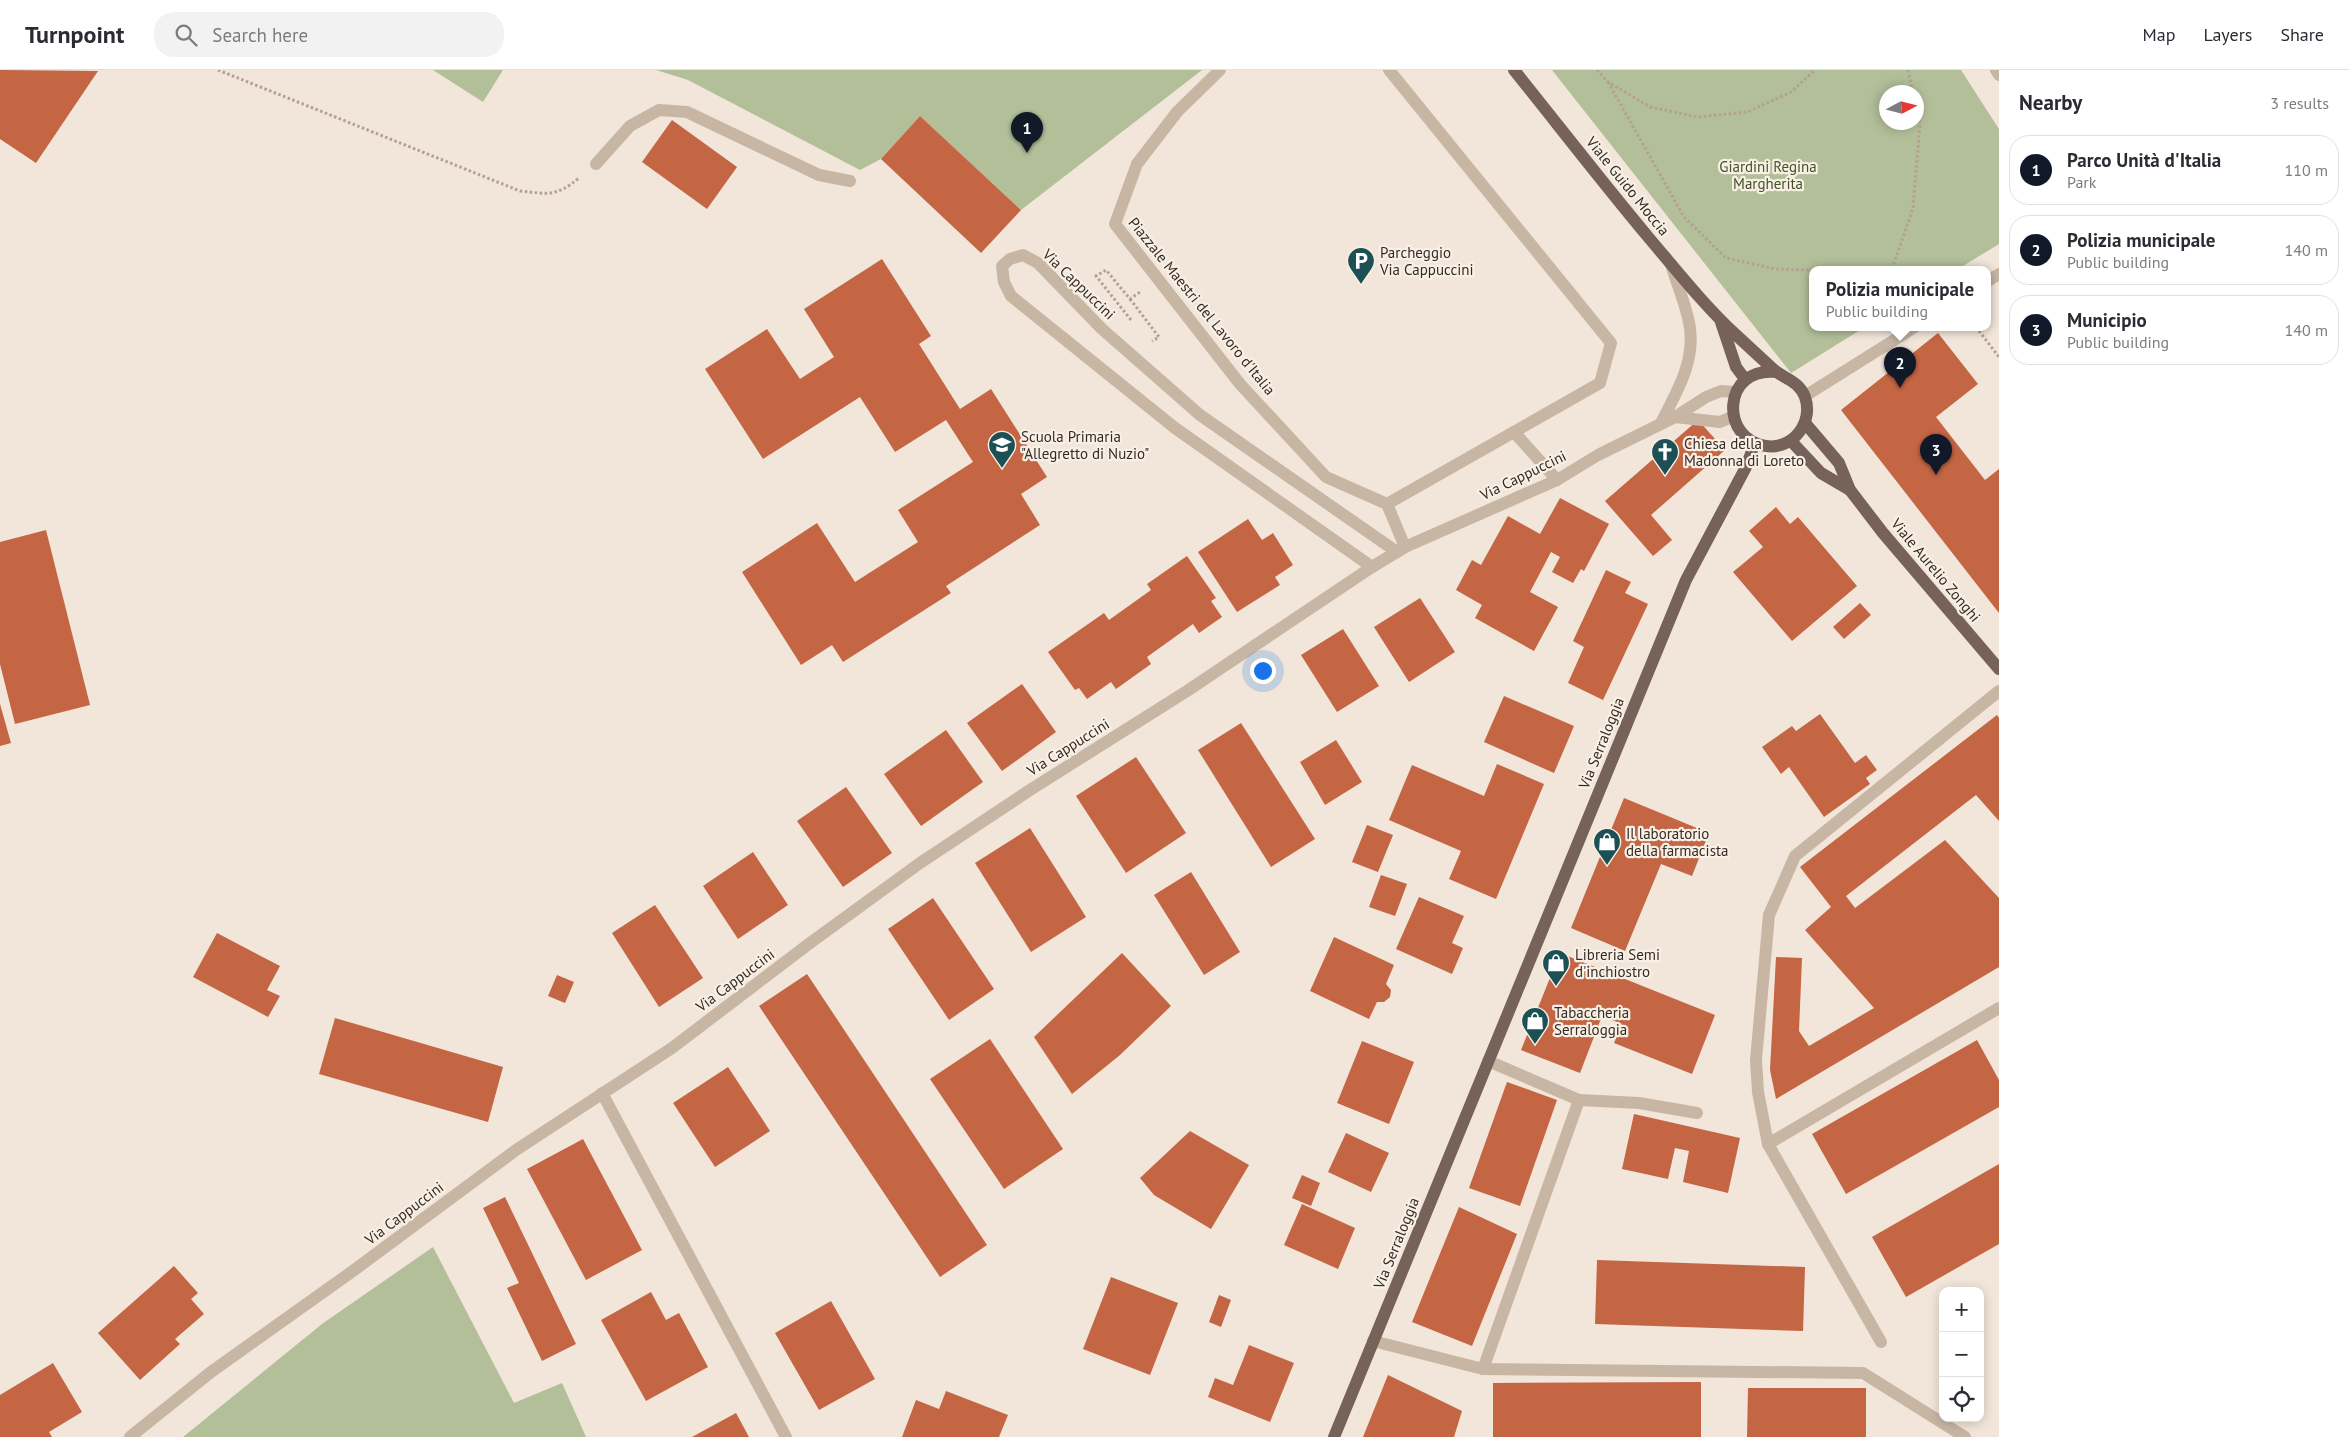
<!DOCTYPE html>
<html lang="en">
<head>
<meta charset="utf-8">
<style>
	:root { --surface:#fff; --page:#f2f2f3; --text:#2b2b33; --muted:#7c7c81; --line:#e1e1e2; --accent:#111827 }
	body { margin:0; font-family:"PT Sans",sans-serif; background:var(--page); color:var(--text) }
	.controls { position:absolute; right:15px; bottom:15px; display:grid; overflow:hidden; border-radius:10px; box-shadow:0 2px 12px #0003 }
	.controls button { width:45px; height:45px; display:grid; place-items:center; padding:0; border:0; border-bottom:1px solid var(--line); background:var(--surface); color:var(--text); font:25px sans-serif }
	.compass { position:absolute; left:1879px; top:15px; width:45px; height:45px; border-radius:50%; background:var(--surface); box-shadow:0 2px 12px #0003; rotate:83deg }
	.you { position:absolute; left:1262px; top:600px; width:18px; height:18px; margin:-12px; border:4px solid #fff; border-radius:50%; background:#1a73e8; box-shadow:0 0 0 8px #1a73e833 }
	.badge { display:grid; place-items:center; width:32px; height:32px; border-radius:50%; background:var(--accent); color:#fff; font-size:16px; font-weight:700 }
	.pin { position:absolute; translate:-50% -41px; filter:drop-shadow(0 1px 2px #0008) }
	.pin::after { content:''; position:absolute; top:26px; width:18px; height:15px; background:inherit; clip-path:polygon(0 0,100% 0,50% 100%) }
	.popup { position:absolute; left:1809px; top:196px; width:182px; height:65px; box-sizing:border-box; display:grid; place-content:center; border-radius:10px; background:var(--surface); filter:drop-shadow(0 1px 4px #0005); font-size:16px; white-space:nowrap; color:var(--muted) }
	.popup b { font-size:19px; color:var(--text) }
	.popup::after { content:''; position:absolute; left:50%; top:100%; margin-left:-10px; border:10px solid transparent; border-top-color:var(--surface) }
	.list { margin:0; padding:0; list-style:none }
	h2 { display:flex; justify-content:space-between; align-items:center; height:65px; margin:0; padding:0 20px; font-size:21px }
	h2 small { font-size:16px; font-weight:400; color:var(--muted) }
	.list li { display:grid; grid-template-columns:32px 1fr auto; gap:15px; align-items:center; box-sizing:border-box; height:70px; margin:0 10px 10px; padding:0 10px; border:1px solid var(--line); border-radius:20px }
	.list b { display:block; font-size:19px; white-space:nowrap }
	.list p { margin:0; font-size:16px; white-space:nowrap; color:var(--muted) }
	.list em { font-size:16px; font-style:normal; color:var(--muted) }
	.icon { flex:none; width:28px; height:28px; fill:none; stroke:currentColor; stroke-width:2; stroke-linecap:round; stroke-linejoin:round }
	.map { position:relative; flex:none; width:1999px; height:1367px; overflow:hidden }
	header { display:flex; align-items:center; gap:30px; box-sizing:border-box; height:70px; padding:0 25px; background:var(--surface); border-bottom:1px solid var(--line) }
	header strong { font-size:24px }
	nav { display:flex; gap:28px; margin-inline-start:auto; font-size:18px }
	.search { width:350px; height:45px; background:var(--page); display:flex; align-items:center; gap:12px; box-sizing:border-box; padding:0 18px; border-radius:20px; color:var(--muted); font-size:19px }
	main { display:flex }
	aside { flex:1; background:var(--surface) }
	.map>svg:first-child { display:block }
	.green { fill:#b2bf99; fill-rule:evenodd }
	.building { fill:#c46544 }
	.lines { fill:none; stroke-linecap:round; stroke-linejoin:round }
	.path { stroke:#b4a090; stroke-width:3; stroke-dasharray:2.5 2.5; stroke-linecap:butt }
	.minor { stroke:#c8b6a5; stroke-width:12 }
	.major { stroke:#766258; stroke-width:12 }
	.labels { text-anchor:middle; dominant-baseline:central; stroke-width:4.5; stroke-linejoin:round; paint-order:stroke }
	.park-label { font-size:15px; fill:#43522b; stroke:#f9f0e5 }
	.street-label { font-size:15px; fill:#342b26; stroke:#f9f0e5 }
	.poi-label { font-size:15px; fill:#342b26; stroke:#f9f0e5; text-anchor:start }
</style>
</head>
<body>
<header>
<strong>Turnpoint</strong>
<div class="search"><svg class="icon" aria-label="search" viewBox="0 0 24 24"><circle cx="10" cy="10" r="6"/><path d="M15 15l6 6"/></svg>Search here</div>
<nav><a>Map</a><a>Layers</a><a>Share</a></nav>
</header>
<main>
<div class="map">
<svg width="1999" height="1367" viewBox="0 0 1999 1367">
	<rect width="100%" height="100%" fill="#f1e6d9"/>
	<!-- green -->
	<g class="green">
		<polygon points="433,0 503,0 483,32"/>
		<polygon points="656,0 1202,0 1021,140 920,46 881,89 860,100 688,10"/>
		<path d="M1552,0h409l38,59v115l-41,25h-146v58h53l-74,46zM1886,22h30v30h-30z"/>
		<polygon points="433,1177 514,1333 562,1313 586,1367 183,1367 322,1254"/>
	</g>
	<!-- building -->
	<g class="building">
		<polygon points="0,0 98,1 36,93 0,69"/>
		<polygon points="920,46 1021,140 981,183 881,89"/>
		<polygon points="672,50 737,97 707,139 642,92"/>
		<polygon points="882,189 931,266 919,274 960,339 991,319 1047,407 1021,424 1040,455 946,516 951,523 843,592 832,575 801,595 742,502 817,453 855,512 918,472 898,440 973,392 946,350 895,382 860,327 763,389 705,299 767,259 800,309 834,287 804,239"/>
		<polygon points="1938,263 1978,314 1936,347 1985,410 1999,399 1999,543 1841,340"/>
		<polygon points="1698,350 1725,380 1651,445 1672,470 1653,486 1605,431"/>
		<polygon points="1560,428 1609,454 1584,501 1581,499 1573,513 1552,502 1560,487 1551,482 1530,522 1558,537 1534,581 1475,548 1482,535 1456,520 1472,490 1481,495 1508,446 1540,464"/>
		<polygon points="1776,437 1790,454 1798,447 1857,516 1792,571 1733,502 1763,477 1749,461"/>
		<polygon points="1248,449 1262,470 1273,463 1293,495 1275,507 1280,515 1237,542 1198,482"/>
		<polygon points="46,460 90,635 15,654 0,594 0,472"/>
		<polygon points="1187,486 1216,528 1211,531 1222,547 1199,563 1193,554 1147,587 1151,594 1116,619 1111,612 1087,629 1079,618 1075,620 1048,582 1104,543 1109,550 1151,520 1147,514"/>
		<polygon points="1606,500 1631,512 1625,523 1648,534 1603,630 1568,613 1584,577 1573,571"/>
		<polygon points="1420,528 1455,582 1409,612 1374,557"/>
		<polygon points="1860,533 1871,545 1844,569 1833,557"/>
		<polygon points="1343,559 1379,616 1337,642 1301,585"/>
		<polygon points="1022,614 1056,662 1002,701 967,653"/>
		<polygon points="1504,626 1574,656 1554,703 1484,672"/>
		<polygon points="0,634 11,673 0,676"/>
		<polygon points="1820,644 1855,693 1866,685 1877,700 1866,708 1870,714 1824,747 1789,697 1781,704 1762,677 1792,656 1796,661"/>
		<polygon points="1997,645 1999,648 1999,751 1976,725 1846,826 1855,838 1945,770 1999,828 1999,897 1776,1029 1770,1000 1776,887 1802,888 1799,961 1809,976 1874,938 1805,860 1831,837 1800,797"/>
		<polygon points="1241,653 1315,769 1271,797 1198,680"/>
		<polygon points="946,660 983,712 921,756 884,704"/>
		<polygon points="1336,670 1362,712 1325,735 1300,692"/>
		<polygon points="1136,687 1186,763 1126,803 1076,726"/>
		<polygon points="1497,694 1544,714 1496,829 1449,809 1461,781 1389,750 1412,695 1484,726"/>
		<polygon points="846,717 892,783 843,817 797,751"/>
		<polygon points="1624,728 1709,763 1692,806 1661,794 1625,881 1571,858"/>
		<polygon points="1367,755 1393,765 1378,802 1352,792"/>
		<polygon points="1030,758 1086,847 1031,882 975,793"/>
		<polygon points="753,782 788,835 738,869 703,816"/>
		<polygon points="1191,802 1240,882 1204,905 1154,825"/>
		<polygon points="1381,805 1407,814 1395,846 1369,837"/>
		<polygon points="1419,827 1464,846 1452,873 1463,878 1452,904 1396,879"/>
		<polygon points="933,828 994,919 949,950 888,859"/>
		<polygon points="655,835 703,908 659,937 612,863"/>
		<polygon points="217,863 280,896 267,920 280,926 268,947 193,907"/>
		<polygon points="1334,867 1394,895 1386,914 1391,920 1390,927 1384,932 1377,932 1369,949 1310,921"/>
		<polygon points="1122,883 1171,936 1120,985 1072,1024 1034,967"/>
		<polygon points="1560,883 1715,945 1692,1004 1614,973 1622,954 1602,946 1580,1003 1521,980"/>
		<polygon points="807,904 987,1175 940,1207 759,936"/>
		<polygon points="557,905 574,912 565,933 548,926"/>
		<polygon points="335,948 503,997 488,1052 319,1004"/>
		<polygon points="990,969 1063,1079 1004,1119 930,1009"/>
		<polygon points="1977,970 1999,1010 1999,1037 1846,1124 1812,1064"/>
		<polygon points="1362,971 1414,992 1389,1054 1337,1033"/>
		<polygon points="728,997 770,1061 715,1097 673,1033"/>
		<polygon points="1507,1012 1557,1030 1520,1136 1469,1118"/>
		<polygon points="1634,1044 1740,1068 1728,1123 1683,1112 1689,1081 1675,1078 1668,1109 1622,1099"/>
		<polygon points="1190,1061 1249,1095 1211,1159 1154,1125 1140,1108"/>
		<polygon points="1346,1063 1389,1083 1371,1122 1328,1102"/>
		<polygon points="583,1069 642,1180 586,1210 527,1099"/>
		<polygon points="1999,1094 1999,1174 1906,1227 1872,1167"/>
		<polygon points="1302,1105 1320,1113 1311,1136 1292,1128"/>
		<polygon points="505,1127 576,1274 542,1291 507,1218 519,1213 483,1138"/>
		<polygon points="1302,1134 1355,1158 1338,1199 1284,1175"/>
		<polygon points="1459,1137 1517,1164 1472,1276 1412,1252"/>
		<polygon points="1597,1190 1805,1197 1803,1261 1595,1254"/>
		<polygon points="174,1196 198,1223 191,1229 204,1244 175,1269 180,1274 140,1310 98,1263"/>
		<polygon points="1111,1207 1178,1233 1150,1305 1083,1279"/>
		<polygon points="651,1222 666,1250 679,1243 708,1297 646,1331 601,1250"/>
		<polygon points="1219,1225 1231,1230 1221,1257 1209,1252"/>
		<polygon points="831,1231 875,1309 819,1340 775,1263"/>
		<polygon points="1249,1275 1294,1293 1270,1352 1208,1327 1215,1308 1233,1315"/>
		<polygon points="53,1293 82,1342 49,1362 52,1367 0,1367 0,1325"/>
		<polygon points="1388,1305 1462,1341 1454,1367 1363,1367"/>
		<polygon points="1701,1312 1701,1367 1493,1367 1493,1313"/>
		<polygon points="1748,1318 1866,1318 1866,1367 1747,1367"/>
		<polygon points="946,1321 1008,1345 999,1367 902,1367 916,1330 939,1339"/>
		<polygon points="736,1343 749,1367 692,1367"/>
	</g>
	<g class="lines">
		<!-- path -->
		<g class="path">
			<path d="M218,0l302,121c28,3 36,6 59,-13"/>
			<polyline points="1597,0 1608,12 1650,37 1698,47 1747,42 1791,22 1815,0"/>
			<polyline points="1908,0 1913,22"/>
			<polyline points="1608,12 1684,147 1726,188 1776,199 1812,200"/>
			<polyline points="1892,199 1913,138 1920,53 1916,37"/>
			<polyline points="1130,229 1159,267 1152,271"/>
			<polyline points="1131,250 1096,206 1106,200 1130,229 1140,222"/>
			<polyline points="1976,257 1999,287"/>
		</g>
		<!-- minor -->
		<g class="minor">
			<polyline points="1220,0 1177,42 1137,94 1115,154 1240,314 1326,407 1387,434 1405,477"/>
			<polyline points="1996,0 1999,5"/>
			<polyline points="596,94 630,56 659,40 687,42 819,105 850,111"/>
			<polyline points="1988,211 1999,204"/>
			<polyline points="1805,326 1915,257"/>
			<polyline points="1675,347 1720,352 1734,346"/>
			<path d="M1661,353c15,-30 34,-60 29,-95 -3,-21 -13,-43 -19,-64"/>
			<polyline points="1514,362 1557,410"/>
			<polyline points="1387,434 1600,313 1611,273 1389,0"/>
			<polyline points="1372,497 1175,358 1011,226 1004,212 1002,196 1010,189 1023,185 1038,193 1102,259 1200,345 1397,482"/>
			<polyline points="1488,991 1579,1030 1639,1033 1697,1043"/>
			<polyline points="602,1023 786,1367"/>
			<polyline points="1768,1074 1999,938"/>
			<polyline points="1373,1271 1483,1299 1863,1303 1965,1367"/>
			<polyline points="1881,1272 1768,1074 1758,1022 1756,990 1769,845 1795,786 1999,621"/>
			<polyline points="1483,1299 1579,1030"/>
			<polyline points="130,1367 211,1302 357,1198 516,1080 672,978 810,873 920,793 1030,720 1187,621 1372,497 1405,477 1557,410 1598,385 1675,347 1706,327 1721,321 1736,322"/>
		</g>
		<!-- major -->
		<g class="major">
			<path d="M1514,0c45,56 89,113 135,168 28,33 55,67 86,96 13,12 26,24 39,36 11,9 25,11 31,27 9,25 -12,53 -39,49 -46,-6 -45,-80 11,-74"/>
			<polyline points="1721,252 1736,297 1745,309"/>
			<polyline points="1805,353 1839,393 1850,420 1883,463 1999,599"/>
			<polyline points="1791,371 1821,403 1850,420"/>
			<polyline points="1334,1367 1686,510 1746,397 1755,373"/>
		</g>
	</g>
	<!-- icons -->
	<defs>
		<symbol id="parking-pin" viewBox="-11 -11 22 30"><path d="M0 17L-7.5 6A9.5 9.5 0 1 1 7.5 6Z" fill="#1d5055" stroke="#f9f0e5"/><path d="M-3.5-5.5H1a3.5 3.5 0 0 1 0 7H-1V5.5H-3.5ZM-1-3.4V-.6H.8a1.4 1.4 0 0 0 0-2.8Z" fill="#fff"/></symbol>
		<symbol id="school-pin" viewBox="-11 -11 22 30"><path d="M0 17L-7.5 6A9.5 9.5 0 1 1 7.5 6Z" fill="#1d5055" stroke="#f9f0e5"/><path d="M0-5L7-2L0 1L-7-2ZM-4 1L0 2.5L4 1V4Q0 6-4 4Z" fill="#fff"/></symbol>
		<symbol id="church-pin" viewBox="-11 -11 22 30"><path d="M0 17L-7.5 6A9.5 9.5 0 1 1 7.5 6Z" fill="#1d5055" stroke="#f9f0e5"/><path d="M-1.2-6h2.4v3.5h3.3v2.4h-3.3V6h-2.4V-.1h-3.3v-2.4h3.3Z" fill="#fff"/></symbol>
		<symbol id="shop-pin" viewBox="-11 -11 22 30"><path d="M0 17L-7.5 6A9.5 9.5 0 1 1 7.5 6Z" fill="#1d5055" stroke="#f9f0e5"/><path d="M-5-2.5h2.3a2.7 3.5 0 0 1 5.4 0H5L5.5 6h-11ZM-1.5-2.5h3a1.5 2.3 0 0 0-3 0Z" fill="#fff"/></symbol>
	</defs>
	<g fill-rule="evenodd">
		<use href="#parking-pin" x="1345" y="175" width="32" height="43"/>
		<use href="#school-pin" x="986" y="359" width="32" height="43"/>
		<use href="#church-pin" x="1649" y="366" width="32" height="43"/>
		<use href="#shop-pin" x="1591" y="756" width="32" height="43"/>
		<use href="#shop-pin" x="1540" y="877" width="32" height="43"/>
		<use href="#shop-pin" x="1519" y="935" width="32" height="43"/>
	</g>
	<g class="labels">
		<!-- park labels -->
		<g class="park-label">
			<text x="1768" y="96">Giardini Regina<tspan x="1768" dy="17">Margherita</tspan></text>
		</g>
		<!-- street labels -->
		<g class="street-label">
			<text transform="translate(1628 116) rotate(51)">Viale Guido Moccia</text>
			<text transform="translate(1079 214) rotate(44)">Via Cappuccini</text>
			<text transform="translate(1202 236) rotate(51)">Piazzale Maestri del Lavoro d'Italia</text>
			<text transform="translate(1523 405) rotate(-26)">Via Cappuccini</text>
			<text transform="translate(1936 500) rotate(50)">Viale Aurelio Zonghi</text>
			<text transform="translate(1601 673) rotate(-68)">Via Serraloggia</text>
			<text transform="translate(1068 677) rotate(-32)">Via Cappuccini</text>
			<text transform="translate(735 910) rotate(-37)">Via Cappuccini</text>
			<text transform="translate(404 1143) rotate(-37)">Via Cappuccini</text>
			<text transform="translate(1396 1173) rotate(-68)">Via Serraloggia</text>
		</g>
		<!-- poi labels -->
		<g class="poi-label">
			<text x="1380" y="182">Parcheggio<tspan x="1380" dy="17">Via Cappuccini</tspan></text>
			<text x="1021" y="366">Scuola Primaria<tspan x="1021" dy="17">"Allegretto di Nuzio"</tspan></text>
			<text x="1684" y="373">Chiesa della<tspan x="1684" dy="17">Madonna di Loreto</tspan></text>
			<text x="1626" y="763">Il laboratorio<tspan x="1626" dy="17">della farmacista</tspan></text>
			<text x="1575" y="884">Libreria Semi<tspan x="1575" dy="17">d'inchiostro</tspan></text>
			<text x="1554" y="942">Tabaccheria<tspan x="1554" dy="17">Serraloggia</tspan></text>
		</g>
	</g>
</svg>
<div class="controls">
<button>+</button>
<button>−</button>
<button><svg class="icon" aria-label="locate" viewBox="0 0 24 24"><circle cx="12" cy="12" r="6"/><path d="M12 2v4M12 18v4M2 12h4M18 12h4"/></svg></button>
</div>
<svg class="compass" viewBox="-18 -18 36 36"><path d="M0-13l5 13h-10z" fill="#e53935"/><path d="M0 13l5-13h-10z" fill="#7c7c81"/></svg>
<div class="you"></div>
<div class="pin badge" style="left:1027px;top:83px">1</div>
<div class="pin badge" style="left:1900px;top:318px">2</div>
<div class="popup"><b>Polizia municipale</b>Public building</div>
<div class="pin badge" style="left:1936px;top:405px">3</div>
</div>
<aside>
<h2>Nearby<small>3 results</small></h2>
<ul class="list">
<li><span class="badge">1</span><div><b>Parco Unità d'Italia</b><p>Park</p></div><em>110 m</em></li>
<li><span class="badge">2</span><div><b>Polizia municipale</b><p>Public building</p></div><em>140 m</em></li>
<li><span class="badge">3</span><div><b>Municipio</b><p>Public building</p></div><em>140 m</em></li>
</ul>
</aside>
</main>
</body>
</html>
